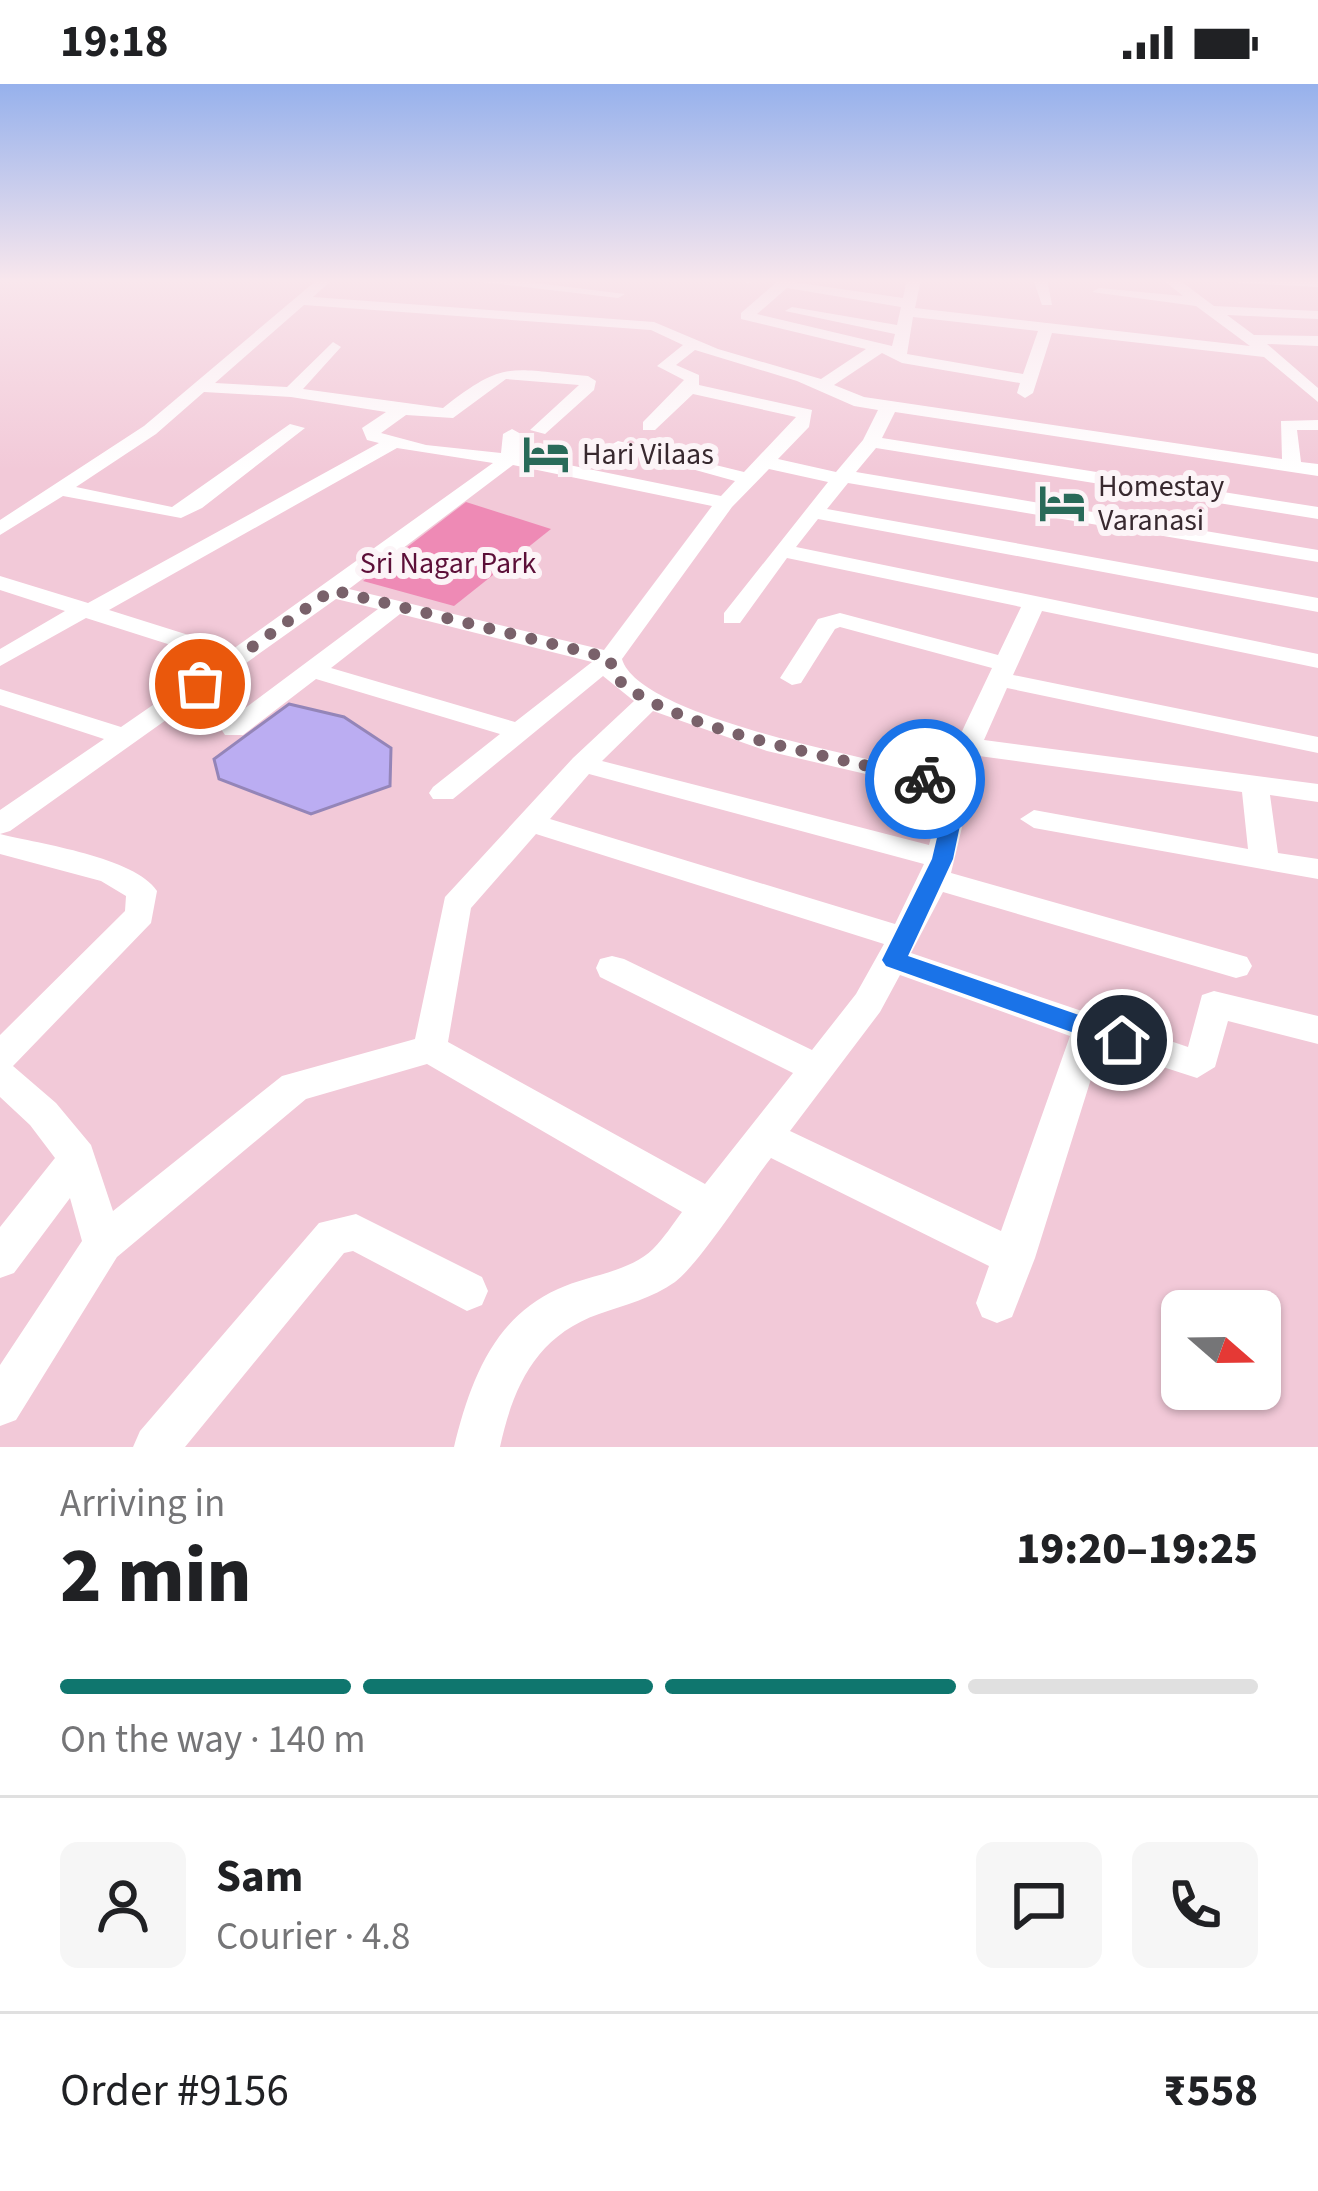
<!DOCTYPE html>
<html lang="en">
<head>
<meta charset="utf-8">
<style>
	body { margin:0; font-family:"Source Sans 3",sans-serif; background:#f6f6f6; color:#202124; height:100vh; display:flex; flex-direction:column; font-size:45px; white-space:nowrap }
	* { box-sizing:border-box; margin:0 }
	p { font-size:39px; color:#757577 }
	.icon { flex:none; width:66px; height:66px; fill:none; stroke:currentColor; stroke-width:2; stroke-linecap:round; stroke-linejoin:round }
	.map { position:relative; height:1363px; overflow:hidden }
	.details { display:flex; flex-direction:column; background:#fff; flex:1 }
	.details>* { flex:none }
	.needle { width:78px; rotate:110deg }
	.controls { position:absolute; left:1161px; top:1206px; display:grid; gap:24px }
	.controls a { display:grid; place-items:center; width:120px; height:120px; border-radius:18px; background:#fff; box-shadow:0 3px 9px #0004; font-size:60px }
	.pin { position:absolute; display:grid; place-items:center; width:102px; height:102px; color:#fff; margin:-51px; border:6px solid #fff; border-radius:50%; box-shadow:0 3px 12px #0007 }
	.courier { position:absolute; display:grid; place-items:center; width:120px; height:120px; margin:-60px; border:9px solid #1a73e8; border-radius:50%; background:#fff; color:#222; box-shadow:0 3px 15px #0007 }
	.summary em { font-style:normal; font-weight:800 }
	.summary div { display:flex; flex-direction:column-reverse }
	.summary { display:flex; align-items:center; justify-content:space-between; height:204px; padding:0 60px }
	h1 { font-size:78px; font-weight:800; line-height:90px }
	.bar { display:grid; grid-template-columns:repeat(4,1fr); gap:18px 12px; align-content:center; height:144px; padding:0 60px }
	.bar i { height:15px; border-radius:9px; background:#e0e0e0 }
	.bar .selected { background:#0f766e }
	.bar p { grid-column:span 4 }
	.line { display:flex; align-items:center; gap:30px; padding:0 60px; border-top:3px solid #e0e0e0 }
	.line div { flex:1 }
	.round { display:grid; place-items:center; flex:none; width:126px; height:126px; border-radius:18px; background:#f6f6f6 }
	.status { display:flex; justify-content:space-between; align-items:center; height:84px; padding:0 60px; background:#fff; direction:ltr }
	.status svg { height:33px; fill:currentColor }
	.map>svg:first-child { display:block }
	.green { fill:#ee8ab5 }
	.water { fill:#bbadf2; stroke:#9485b8; stroke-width:3 }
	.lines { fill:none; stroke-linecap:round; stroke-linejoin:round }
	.minor { fill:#fff; fill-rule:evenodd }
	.route { fill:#1a73e8 }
	.done { stroke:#79616a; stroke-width:12; stroke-dasharray:0 21.6 }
	.labels { text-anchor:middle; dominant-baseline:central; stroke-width:12; stroke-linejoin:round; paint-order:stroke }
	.far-poi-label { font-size:30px; fill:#38292f; stroke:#fcf4f7; text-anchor:start }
	.far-park-label { font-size:30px; fill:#5c0f38; stroke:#fcf4f7 }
</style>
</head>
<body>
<div class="status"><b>19:18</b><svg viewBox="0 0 49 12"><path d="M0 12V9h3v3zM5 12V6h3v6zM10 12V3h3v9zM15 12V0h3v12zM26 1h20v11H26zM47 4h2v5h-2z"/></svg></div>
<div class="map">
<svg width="1318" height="1363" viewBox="0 0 1318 1363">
	<rect width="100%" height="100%" fill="#f2c9d8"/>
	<polygon class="green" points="466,418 551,445 454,522 363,497"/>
	<polygon class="water" points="289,620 344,633 391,664 390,702 311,730 219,695 214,675"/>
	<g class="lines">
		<g class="minor">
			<path d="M318,195H333L313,213L654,238L718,265L821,295L866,265L741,235V229L779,196L903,214L907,195H921L915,224L1250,262L1196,222L1092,208L1099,204L1183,212L1162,195H1178L1214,222L1318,227V235L1227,231L1254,251L1318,252V262L1267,260L1318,304V318L1264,273L1052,249L1033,309L1025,314L1017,309L1020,299L902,279L882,269L834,301L864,313L1282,375L1281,337L1318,336V346H1297L1301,378L1318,380V392L895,328L882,354L1318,423V435L876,364L856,388L1318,466V478L848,399L827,425L1318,514V528L818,435L796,463L1318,570V584L1042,527L1013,591L1318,653V669L1007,604L984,656L1318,700V718L1270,711L1278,769L1318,775V795L1034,744L1020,735L1034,726L1248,765L1242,708L979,672L951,789L1247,873L1252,882L1247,891L1236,894L943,808L911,869L1188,963L1202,911L1214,907L1318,932V960L1228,937L1215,983L1197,994L1101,963L1035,1174L1012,1233L997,1239L982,1233L976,1219L989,1182L771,1074C748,1103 701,1178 675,1198C653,1214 624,1221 599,1230C536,1252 513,1303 500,1363H454C470,1298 493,1234 558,1205C588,1191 630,1188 653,1165C664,1154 673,1140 682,1128L427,980L306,1015L117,1173L16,1336L0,1342V1281L82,1157L70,1114L14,1189L0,1194V1143L55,1074L30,1041L0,1013V951L125,827L126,812L101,797L0,770V750C40,760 135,773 157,807L151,839L13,982L56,1019L91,1061L113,1127L282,992L415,955L445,813L573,674L634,617L603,592L453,715H433L429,709L433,703L500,650L316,595L243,651H225L221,645L225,639L378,525L336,515L10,747L0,750V726L104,655L0,621V605L121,643L218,576L86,534L0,582V565L65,527L0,506V492L88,519L379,359L367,356L362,344L386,328L291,313L204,308L156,350L76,403L172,423L290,340L305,344L202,424L181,434L63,412L0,451V436L144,342ZM787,204L901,223L897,241L792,223L785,227L895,250L892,262L757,230ZM304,221L651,246L683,261L657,282L684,296L643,338V346H655L693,310L796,333L744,388L618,357L609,362L735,397L721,412L520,371L521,350L512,345L503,350L501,369L426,361L381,349L406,331L453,334L506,295L579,301L530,346L545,350L594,306L596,297L588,292C511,286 506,274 443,324L303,305L341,263L333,258L287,303L215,299ZM913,233L1038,247L1023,290L907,270ZM695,266L797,297L854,322L878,326L863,356L836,388L778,375L809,343L812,326L699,301V291L676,281ZM397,364L493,379L233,565L109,526ZM513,381L712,422L604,566L349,505ZM769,385L828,398L724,529V539H740L787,474L1021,523L998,571L840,529L818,535L780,594L792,601L801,599L835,545L840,543L992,584L955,662L947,692C887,678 639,635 622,575L732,423ZM400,530L592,578L515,638L331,584ZM653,627L767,667L943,708L929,761L602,677ZM589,690L924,780L895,840L550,735ZM536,750L884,860L856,910L812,966L624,875L612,872L600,875L596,884L600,893L793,989L705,1100L448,958L471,824ZM900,891L1070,952L1001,1147L790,1047L880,928Z"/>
			<polygon points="456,195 505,195 625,210 618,214"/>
			<polygon points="718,195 757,195 750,199"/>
			<polygon points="1033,195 1047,195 1052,221 1042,221"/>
			<polygon points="1233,195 1318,195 1318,203 1240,199"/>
			<polygon points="356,1130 482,1193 488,1207 482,1221 467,1227 353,1167 344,1169 185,1363 133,1363 140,1347 319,1139"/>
		</g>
	</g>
	<linearGradient id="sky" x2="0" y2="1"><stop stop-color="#96b1ec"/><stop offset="0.51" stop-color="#f9e7ed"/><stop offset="1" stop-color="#f9e7ed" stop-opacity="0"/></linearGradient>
	<rect width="1318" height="386" fill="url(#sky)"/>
	<polygon class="route" points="925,689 968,703 953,775 908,872 1131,949 1135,956 1131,964 1122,966 886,882 882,876 932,775 948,707 918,699 915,695"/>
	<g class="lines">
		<path class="done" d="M200,600L332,506L610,574C612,585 614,592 622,599C683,649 846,675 925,695"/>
	</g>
	<defs>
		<symbol id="hotel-bare" viewBox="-9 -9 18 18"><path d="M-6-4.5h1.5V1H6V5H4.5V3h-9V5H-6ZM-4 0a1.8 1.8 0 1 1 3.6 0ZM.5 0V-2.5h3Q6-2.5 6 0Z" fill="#296a59" stroke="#fcf4f7" stroke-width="2.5" paint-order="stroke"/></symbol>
	</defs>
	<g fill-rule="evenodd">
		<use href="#hotel-bare" x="513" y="337" width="66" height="66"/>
		<use href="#hotel-bare" x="1029" y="386" width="66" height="66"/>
	</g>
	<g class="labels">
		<g class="far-poi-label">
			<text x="582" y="370">Hari Vilaas</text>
			<text x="1098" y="402">Homestay<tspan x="1098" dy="34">Varanasi</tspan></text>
		</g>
		<g class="far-park-label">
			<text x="448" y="479">Sri Nagar Park</text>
		</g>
	</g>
</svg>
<div class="controls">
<a><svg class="needle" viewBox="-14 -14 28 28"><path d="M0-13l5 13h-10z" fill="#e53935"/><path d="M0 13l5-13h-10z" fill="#757577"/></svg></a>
</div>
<div class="pin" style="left:200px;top:600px;background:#ea580c"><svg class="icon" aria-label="bag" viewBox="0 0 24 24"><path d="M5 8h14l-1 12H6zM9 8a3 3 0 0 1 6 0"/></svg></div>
<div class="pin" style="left:1122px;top:956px;background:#1f2937"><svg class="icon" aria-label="home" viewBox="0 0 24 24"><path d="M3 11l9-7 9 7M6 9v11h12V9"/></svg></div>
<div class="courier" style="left:925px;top:695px"><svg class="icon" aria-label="bike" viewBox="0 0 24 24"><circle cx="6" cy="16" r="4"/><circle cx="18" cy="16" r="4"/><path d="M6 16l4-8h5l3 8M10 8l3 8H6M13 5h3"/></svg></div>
</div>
<section class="details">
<div class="summary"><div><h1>2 min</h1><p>Arriving in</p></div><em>19:20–19:25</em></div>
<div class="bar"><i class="selected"></i><i class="selected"></i><i class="selected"></i><i></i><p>On the way · 140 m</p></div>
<div class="line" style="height:216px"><a class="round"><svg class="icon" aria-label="person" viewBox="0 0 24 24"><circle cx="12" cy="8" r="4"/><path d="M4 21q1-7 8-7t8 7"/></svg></a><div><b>Sam</b><p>Courier · 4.8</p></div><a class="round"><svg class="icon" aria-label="chat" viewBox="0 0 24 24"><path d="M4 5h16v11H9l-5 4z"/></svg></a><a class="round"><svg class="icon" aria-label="phone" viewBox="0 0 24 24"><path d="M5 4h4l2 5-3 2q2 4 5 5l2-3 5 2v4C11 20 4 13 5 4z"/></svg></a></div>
<div class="line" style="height:156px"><div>Order #9156</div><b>₹558</b></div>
</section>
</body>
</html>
